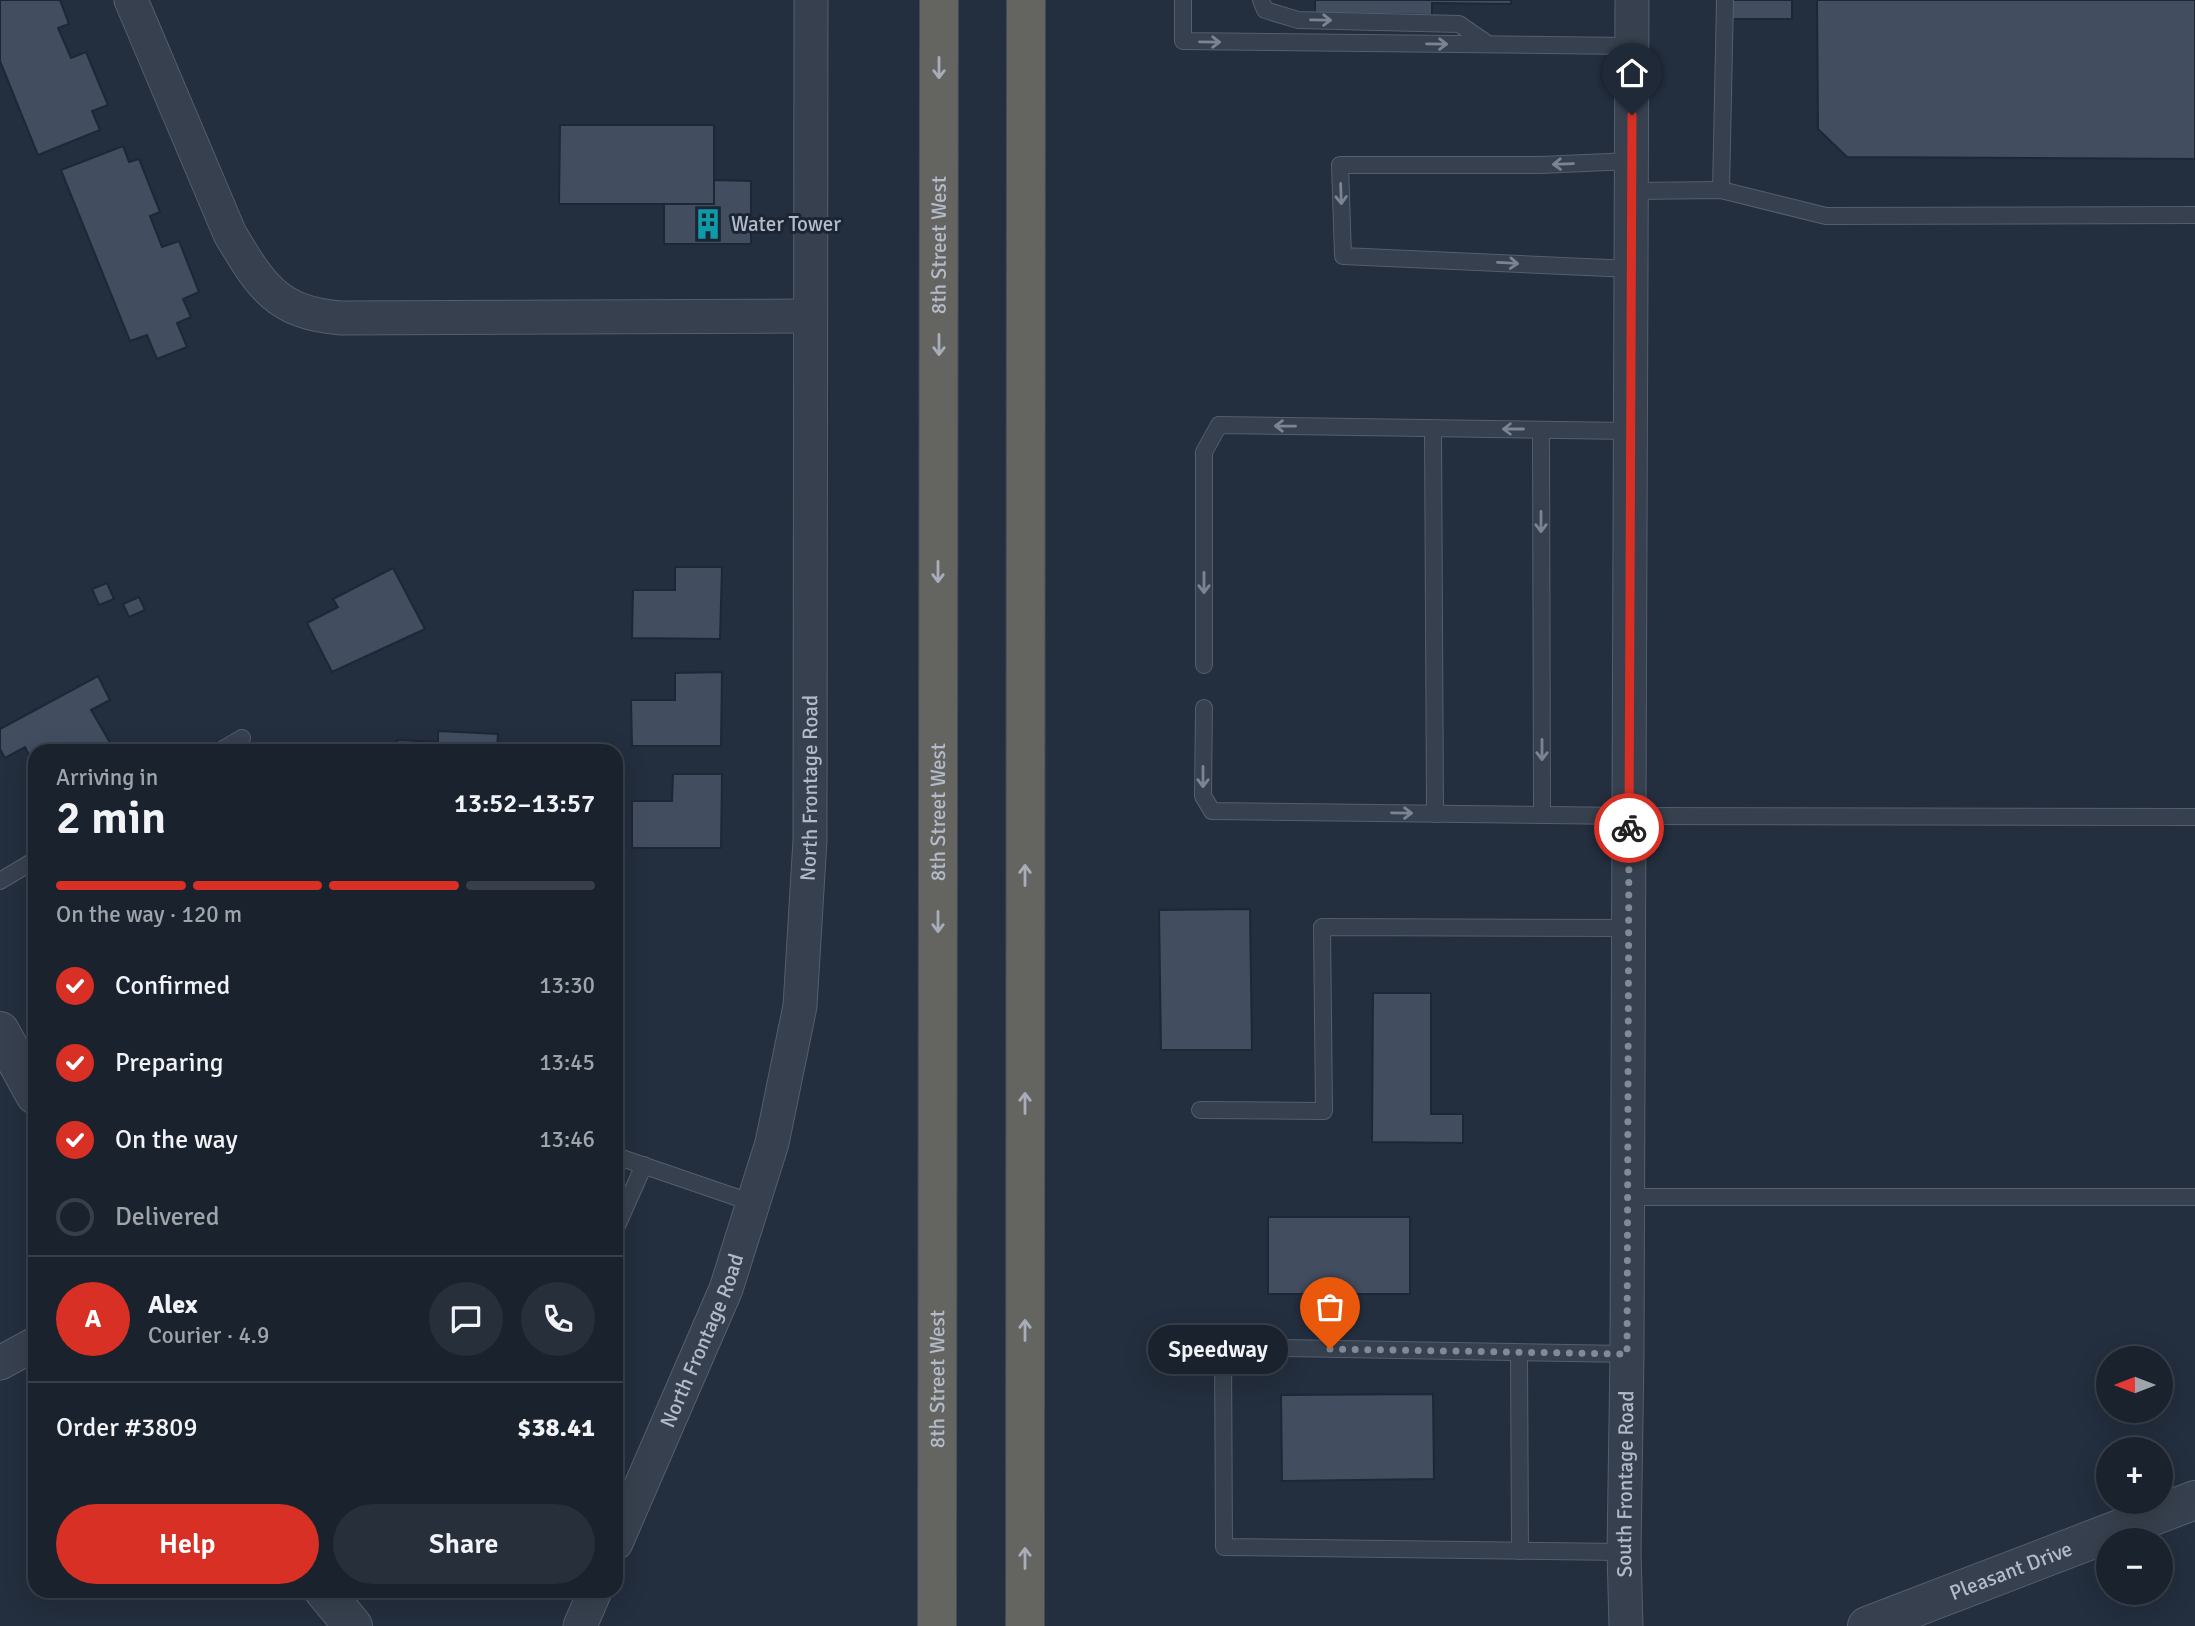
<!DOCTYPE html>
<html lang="en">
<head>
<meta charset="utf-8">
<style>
	body { margin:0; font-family:Signika,sans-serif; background:#272f3a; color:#f1f3f6; height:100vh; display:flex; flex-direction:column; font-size:26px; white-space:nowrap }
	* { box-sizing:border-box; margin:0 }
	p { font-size:23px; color:#9fa4aa }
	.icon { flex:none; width:38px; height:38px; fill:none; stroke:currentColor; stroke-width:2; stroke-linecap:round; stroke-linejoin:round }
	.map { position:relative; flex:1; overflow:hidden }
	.sheet { position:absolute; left:28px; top:744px; width:595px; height:854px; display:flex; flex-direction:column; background:#1a222e; border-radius:21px; box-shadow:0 7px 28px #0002,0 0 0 2px #383f4a }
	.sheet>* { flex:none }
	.needle { width:46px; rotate:270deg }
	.tools { position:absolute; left:2096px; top:1346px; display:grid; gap:14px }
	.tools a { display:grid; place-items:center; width:77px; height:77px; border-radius:50%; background:#1a222e; box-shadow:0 7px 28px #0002,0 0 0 2px #383f4a; font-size:35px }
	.pin { position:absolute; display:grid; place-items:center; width:60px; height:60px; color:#fff; margin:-72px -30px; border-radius:50% 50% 50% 0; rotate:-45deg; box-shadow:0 0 7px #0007 }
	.pin .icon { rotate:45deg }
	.courier { position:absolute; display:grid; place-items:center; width:70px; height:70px; margin:-35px; border:5px solid #d93025; border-radius:50%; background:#fff; color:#222; box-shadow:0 2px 9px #0007 }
	.bubble { position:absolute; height:49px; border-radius:24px; background:#1a222e; box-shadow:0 7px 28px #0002,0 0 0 2px #383f4a; font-size:23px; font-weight:600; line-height:49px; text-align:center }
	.headline em { font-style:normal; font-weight:600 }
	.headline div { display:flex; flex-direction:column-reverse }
	.headline { display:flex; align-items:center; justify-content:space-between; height:119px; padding:0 28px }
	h1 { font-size:46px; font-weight:600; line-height:52px }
	.bar { display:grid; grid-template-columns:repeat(4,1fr); gap:10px 7px; align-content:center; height:84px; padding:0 28px }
	.bar i { height:9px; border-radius:5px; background:#383f4a }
	.bar .current { background:#d93025 }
	.bar p { grid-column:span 4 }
	.line { display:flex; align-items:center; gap:18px; padding:0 28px; border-top:2px solid #383f4a }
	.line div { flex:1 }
	.round { display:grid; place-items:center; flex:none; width:74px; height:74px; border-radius:37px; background:#272f3a }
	ol { padding:0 28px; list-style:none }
	li { display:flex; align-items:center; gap:21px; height:77px }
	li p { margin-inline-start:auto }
	li .icon { padding:7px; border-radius:50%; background:#d93025; color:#fff; stroke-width:4 }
	li:last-child { color:#9fa4aa }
	li i { width:38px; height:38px; border:4px solid #383f4a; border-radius:50% }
	.cta { display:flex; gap:14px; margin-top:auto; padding:14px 28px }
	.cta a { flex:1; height:80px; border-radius:42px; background:#d93025; color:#fff; font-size:28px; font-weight:600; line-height:80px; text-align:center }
	.cta a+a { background:#272f3a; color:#f1f3f6 }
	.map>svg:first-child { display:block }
	.building { fill:#424d60; stroke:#1e2735; stroke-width:2 }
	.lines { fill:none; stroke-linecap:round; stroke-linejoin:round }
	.service-casing { stroke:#555e6c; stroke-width:18 }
	.minor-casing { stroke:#555e6c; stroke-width:35 }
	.tertiary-casing { stroke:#555e6c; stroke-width:40 }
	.trunk-casing { stroke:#424b59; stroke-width:40 }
	.service { stroke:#37404e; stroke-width:16 }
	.minor { stroke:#37404e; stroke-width:33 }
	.tertiary { stroke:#37404e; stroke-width:38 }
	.trunk { stroke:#646461; stroke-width:38 }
	.oneway { stroke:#7b8492 }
	.oneway2 { stroke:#a7aeb9 }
	.done { stroke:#818a98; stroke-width:7; stroke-dasharray:0 12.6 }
	.route { stroke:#d93025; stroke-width:9 }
	.labels { text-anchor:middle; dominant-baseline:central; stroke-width:6; stroke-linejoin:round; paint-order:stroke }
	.poi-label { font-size:21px; fill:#b3bbc9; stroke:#1c2533; text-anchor:start }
	.street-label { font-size:21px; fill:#b3bbc9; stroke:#1c2533 }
</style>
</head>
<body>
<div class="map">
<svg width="2195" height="1626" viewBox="0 0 2195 1626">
	<rect width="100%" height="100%" fill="#232e3e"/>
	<g class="building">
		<polygon points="0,0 60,0 69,24 58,28 71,58 86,52 108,105 92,111 100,130 38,155 0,61"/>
		<polygon points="1315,0 1511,0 1511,4 1432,3 1432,15 1315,13"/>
		<rect x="1727" y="0" width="65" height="19"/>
		<polygon points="1817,0 2195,0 2195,159 1847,157 1818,129"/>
		<polygon points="560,125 714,125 714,204 559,204"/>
		<polygon points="123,146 129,162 139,159 160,212 150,216 162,247 179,241 199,292 183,299 191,317 177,323 187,347 157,359 147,335 130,341 61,170"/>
		<polygon points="714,180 751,181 751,244 664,244 664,204 714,204"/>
		<polygon points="675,567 722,567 720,639 632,638 633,590 675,590"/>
		<polygon points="393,568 425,629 332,672 307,623 338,607 333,599"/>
		<polygon points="107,583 114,599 99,605 92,589"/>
		<polygon points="139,597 145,610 129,617 123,604"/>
		<polygon points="722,672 721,746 632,746 631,700 675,700 675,673"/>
		<polygon points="98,676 110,700 91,710 112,746 104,751 35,751 35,766 25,747 5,758 0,749 0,729"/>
		<polygon points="438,731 498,734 497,751 397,751 397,740 438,742"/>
		<polygon points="673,774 722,774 721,848 632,848 632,801 672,801"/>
		<polygon points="1250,909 1252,1050 1161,1050 1159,910"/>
		<polygon points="1373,993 1431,993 1431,1114 1463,1114 1463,1143 1372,1142"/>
		<rect x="1268" y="1217" width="142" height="77"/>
		<polygon points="1433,1394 1434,1479 1282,1481 1281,1395"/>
	</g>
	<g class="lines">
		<defs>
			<g id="service">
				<polyline points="1183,0 1183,41 1631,46"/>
				<polyline points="1261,0 1265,10 1298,20 1459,24 1488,44"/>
				<polyline points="1721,190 1725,0"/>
				<polyline points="1631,191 1721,190 1826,216 2195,215"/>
				<polyline points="1631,269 1343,256 1340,165 1540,165 1631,161"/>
				<polyline points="1433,429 1435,814"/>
				<polyline points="1541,430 1542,815"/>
				<polyline points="1204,665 1204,452 1219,425 1630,431"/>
				<polyline points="1204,708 1203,796 1212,811 1629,816 2195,817"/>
				<polyline points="220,751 242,738"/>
				<polyline points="0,881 35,860"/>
				<polyline points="1200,1110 1324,1111 1322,927 1628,928"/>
				<polyline points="616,1156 753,1203"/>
				<polyline points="1628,1197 2195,1197"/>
				<polyline points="616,1228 644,1165"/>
				<polyline points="1519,1353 1520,1551"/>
				<polyline points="1624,1552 1224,1547 1223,1347 1627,1354"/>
			</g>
			<g id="minor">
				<path d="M131,0L230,234C261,286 277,313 341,318L810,316"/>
				<polyline points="0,1363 35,1344"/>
				<path id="s1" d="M616,1543L726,1289L772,1143L800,1006L810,840L811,0"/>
				<polyline points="580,1626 595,1591"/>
				<path id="s2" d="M1626,1626L1624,1552L1627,1354L1632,0"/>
			</g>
			<g id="tertiary">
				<polyline points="0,1031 35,1095"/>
				<polyline points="324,1591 353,1626"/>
				<path id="s3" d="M1867,1626L2195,1500"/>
			</g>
			<g id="trunk">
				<path id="s4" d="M937,1626L939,0"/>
				<polyline points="1025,1626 1026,0"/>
			</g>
		</defs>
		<use href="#service" class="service-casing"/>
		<use href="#minor" class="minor-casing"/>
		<use href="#tertiary" class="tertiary-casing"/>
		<use href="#trunk" class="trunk-casing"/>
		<use href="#service" class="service"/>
		<use href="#minor" class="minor"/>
		<use href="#tertiary" class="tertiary"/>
		<use href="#trunk" class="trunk"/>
	</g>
	<defs><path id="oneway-shaft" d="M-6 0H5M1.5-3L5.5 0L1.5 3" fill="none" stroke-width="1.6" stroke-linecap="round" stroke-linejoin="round" transform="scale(1.75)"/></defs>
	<g class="oneway">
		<use href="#oneway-shaft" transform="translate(1321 20) rotate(1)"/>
		<use href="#oneway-shaft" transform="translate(1210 42) rotate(1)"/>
		<use href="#oneway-shaft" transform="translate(1437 44) rotate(1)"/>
		<use href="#oneway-shaft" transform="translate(1563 164) rotate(178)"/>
		<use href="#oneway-shaft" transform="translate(1341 194) rotate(88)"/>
		<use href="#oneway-shaft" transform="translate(1508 263) rotate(3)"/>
		<use href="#oneway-shaft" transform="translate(1285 426) rotate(-179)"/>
		<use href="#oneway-shaft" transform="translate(1513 429) rotate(-180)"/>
		<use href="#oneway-shaft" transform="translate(1541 522) rotate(90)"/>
		<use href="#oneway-shaft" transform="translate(1204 583) rotate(90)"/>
		<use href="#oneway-shaft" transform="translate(1542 750) rotate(90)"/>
		<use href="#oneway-shaft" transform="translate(1203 777) rotate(90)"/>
		<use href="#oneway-shaft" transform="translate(1402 813) rotate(1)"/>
	</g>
	<g class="oneway2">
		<use href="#oneway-shaft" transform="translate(939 68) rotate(90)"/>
		<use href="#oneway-shaft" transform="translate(939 345) rotate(90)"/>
		<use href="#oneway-shaft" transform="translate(938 572) rotate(90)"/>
		<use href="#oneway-shaft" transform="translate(1025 875) rotate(-90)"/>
		<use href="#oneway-shaft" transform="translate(938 922) rotate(90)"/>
		<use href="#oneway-shaft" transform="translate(1025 1103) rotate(-90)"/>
		<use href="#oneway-shaft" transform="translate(1025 1330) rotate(-90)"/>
		<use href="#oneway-shaft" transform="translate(1025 1558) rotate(-90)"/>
	</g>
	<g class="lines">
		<polyline class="done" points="1330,1349 1627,1354 1629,828"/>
		<polyline class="route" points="1629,828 1632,115"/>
	</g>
	<defs>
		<symbol id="building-bare" viewBox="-9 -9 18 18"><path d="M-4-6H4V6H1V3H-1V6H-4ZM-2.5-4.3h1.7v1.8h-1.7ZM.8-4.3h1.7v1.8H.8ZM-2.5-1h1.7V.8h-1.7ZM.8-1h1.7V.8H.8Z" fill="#0f9aa8" stroke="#1c2533" stroke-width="2.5" paint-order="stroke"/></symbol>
	</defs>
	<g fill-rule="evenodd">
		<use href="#building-bare" x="686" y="202" width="44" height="44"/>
	</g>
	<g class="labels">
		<g class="poi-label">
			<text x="731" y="224">Water Tower</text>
		</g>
		<g class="street-label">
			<text stroke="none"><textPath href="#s4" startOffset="1381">8th Street West</textPath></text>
			<text stroke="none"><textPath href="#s1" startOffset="788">North Frontage Road</textPath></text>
			<text stroke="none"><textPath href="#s4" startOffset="814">8th Street West</textPath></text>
			<text stroke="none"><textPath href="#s1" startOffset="220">North Frontage Road</textPath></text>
			<text stroke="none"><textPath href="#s4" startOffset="247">8th Street West</textPath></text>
			<text stroke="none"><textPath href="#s2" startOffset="142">South Frontage Road</textPath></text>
			<text stroke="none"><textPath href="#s3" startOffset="154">Pleasant Drive</textPath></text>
		</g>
	</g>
</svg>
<div class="tools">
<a><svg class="needle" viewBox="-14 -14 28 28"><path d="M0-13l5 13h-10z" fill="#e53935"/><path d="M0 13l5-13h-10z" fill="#9fa4aa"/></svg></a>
<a>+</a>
<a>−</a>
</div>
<div class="pin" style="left:1330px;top:1349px;background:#ea580c"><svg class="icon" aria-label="bag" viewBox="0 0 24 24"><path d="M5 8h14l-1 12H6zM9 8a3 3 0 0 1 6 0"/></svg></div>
<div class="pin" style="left:1632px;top:115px;background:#1f2937"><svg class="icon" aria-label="home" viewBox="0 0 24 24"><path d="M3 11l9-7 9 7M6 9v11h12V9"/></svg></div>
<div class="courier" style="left:1629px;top:828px"><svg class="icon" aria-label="bike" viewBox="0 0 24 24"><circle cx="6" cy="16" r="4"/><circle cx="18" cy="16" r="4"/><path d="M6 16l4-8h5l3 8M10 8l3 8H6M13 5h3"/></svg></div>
<div class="bubble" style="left:1148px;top:1325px;width:140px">Speedway</div>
<section class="sheet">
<div class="headline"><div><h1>2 min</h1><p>Arriving in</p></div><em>13:52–13:57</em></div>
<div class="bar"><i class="current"></i><i class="current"></i><i class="current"></i><i></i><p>On the way · 120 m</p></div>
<ol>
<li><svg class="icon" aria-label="check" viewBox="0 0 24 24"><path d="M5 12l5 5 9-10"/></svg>Confirmed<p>13:30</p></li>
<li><svg class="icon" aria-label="check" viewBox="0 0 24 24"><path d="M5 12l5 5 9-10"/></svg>Preparing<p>13:45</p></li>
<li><svg class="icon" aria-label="check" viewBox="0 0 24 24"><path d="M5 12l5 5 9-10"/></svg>On the way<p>13:46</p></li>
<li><i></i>Delivered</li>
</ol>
<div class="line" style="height:126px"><b class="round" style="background:#d93025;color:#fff">A</b><div><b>Alex</b><p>Courier · 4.9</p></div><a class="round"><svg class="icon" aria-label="chat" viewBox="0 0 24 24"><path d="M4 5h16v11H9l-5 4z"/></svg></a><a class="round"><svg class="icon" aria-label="phone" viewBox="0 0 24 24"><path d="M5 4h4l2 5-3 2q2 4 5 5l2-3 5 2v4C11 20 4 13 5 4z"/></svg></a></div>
<div class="line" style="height:91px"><div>Order #3809</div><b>$38.41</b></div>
<div class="cta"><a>Help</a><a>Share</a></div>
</section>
</div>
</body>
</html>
